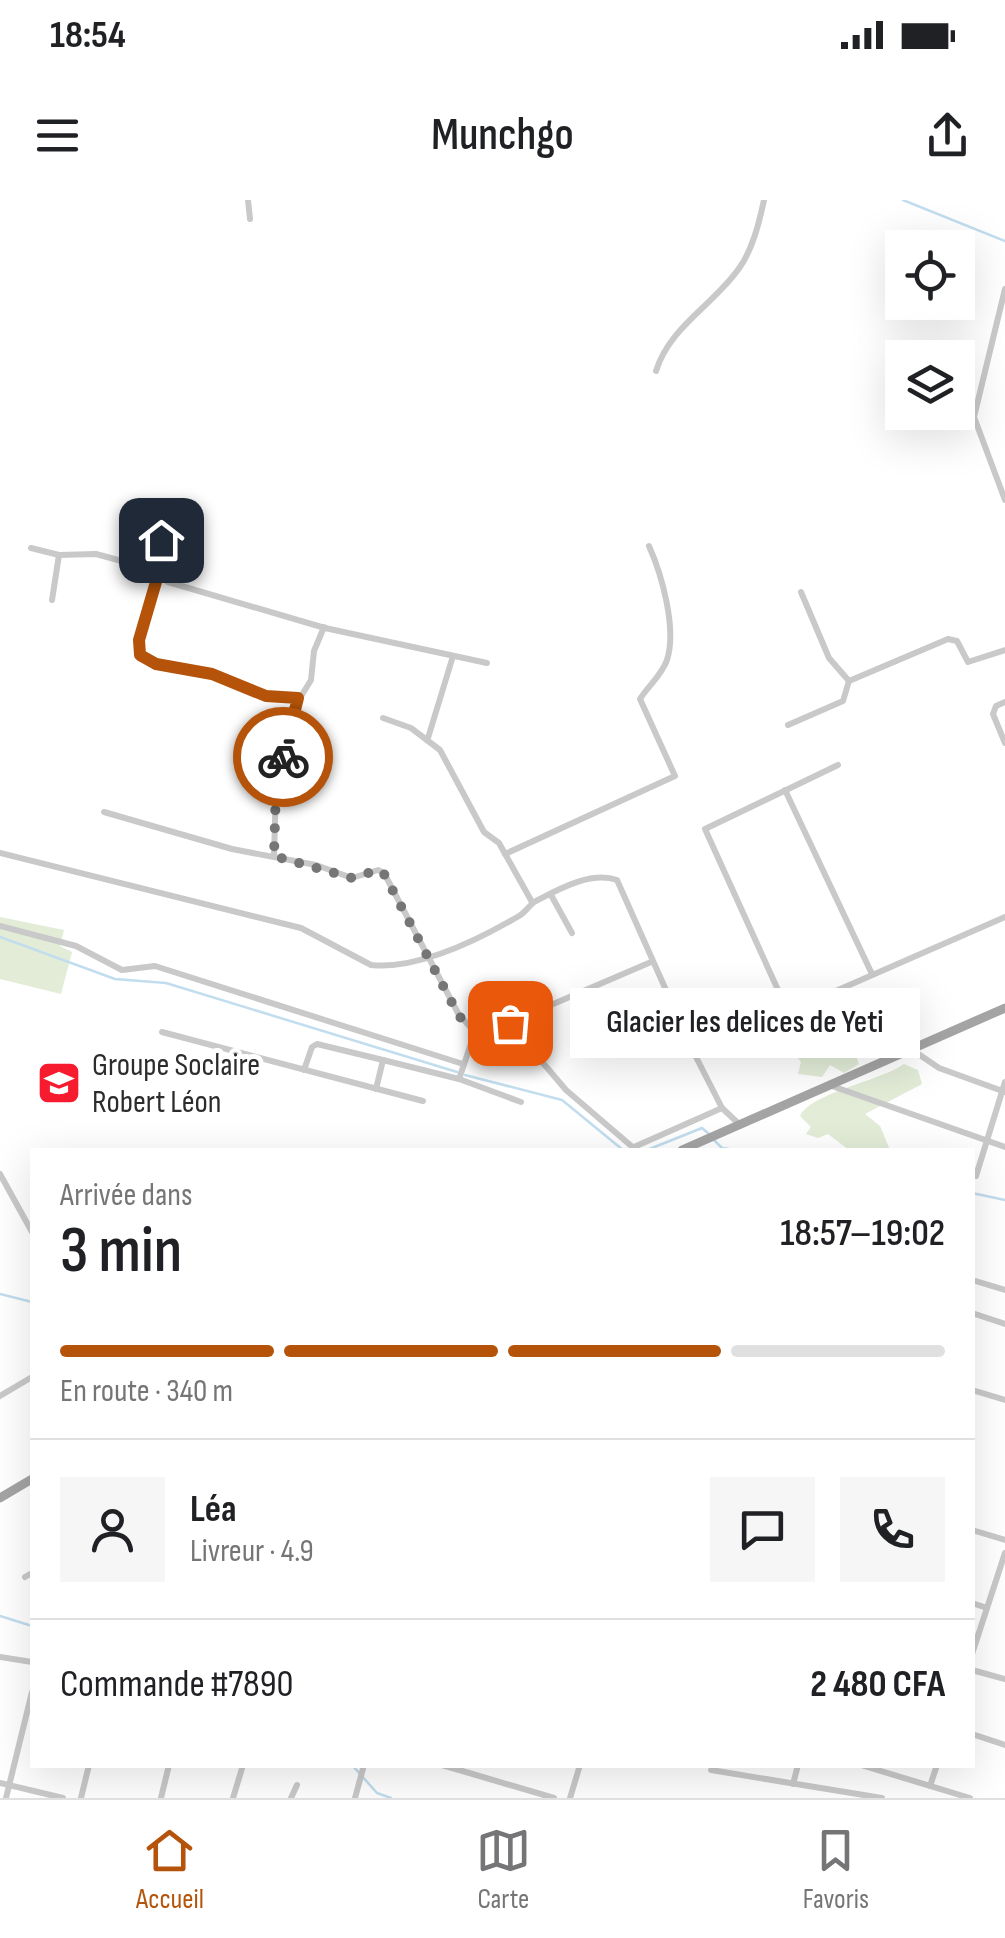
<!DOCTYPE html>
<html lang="fr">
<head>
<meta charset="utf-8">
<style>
	body { margin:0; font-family:"Sofia Sans Condensed",sans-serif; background:#f6f6f6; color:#202124; height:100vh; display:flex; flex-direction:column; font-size:38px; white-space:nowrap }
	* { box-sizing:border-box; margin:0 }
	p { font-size:32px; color:#757577 }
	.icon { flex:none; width:55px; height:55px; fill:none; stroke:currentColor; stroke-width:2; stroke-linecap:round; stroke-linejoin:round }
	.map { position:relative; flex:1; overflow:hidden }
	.details { position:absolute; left:30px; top:948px; width:945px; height:620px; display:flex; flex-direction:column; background:#fff; border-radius:0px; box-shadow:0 10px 40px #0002 }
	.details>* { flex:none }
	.tools { position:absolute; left:885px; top:30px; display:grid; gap:20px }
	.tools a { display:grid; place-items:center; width:90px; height:90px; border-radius:0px; background:#fff; box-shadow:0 10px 40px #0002; font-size:50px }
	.pin { position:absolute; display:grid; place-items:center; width:85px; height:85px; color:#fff; margin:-42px; border-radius:20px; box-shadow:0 5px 15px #0006 }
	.courier { position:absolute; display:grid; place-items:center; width:100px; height:100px; margin:-50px; border:8px solid #b45309; border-radius:50%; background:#fff; color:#222; box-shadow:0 2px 12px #0007 }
	.bubble { position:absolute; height:70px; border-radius:0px; background:#fff; box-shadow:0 10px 40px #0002; font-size:32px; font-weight:600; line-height:70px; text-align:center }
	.summary em { font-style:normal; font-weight:600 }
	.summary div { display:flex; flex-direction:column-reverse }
	.summary { display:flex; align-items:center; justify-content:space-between; height:170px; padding:0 30px }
	h1 { font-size:65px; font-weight:600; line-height:75px }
	.bar { display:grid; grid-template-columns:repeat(4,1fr); gap:15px 10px; align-content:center; height:120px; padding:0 30px }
	.bar i { height:12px; border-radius:8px; background:#e0e0e0 }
	.bar .current { background:#b45309 }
	.bar p { grid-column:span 4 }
	.line { display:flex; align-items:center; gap:25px; padding:0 30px; border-top:2px solid #e0e0e0 }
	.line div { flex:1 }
	.round { display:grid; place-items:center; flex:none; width:105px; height:105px; border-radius:0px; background:#f6f6f6 }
	.status { display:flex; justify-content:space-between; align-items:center; height:70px; padding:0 50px; background:#fff; direction:ltr }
	.status svg { height:28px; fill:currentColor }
	header { display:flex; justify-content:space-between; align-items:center; height:130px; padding:0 30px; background:#fff; font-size:45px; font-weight:600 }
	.tab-bar { display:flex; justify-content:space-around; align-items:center; height:140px; border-top:2px solid #e0e0e0; background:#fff; font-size:28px; color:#757577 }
	.tab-bar a { display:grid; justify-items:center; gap:5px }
	.tab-bar .current { color:#b45309 }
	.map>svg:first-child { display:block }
	.green { fill:#e2ecd7 }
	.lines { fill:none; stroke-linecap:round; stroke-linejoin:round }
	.stream { stroke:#c1ddee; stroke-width:2.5 }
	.minor { stroke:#c9c9c9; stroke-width:6 }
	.major { stroke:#a4a4a4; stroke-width:9 }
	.done { stroke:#767676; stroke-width:10; stroke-dasharray:0 18 }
	.route { stroke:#b45309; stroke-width:12 }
	.labels { text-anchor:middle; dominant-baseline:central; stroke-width:10; stroke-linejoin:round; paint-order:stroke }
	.poi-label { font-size:32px; fill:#2c2c2c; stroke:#fff; text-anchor:start }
</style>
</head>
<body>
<div class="status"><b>18:54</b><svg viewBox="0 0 49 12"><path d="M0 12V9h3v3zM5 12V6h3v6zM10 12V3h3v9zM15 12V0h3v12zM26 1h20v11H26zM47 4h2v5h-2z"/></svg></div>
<header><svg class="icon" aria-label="menu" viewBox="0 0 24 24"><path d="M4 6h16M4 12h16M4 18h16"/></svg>Munchgo<svg class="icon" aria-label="share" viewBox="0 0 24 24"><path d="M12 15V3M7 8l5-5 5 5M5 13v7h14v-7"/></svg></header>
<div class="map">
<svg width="1005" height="1598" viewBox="0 0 1005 1598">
	<rect width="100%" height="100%" fill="#fff"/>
	<g class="green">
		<polygon points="0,717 64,730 60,746 72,752 61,794 0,779"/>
		<polygon points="789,816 810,846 845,826 859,864 844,873 830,865 822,877 798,874 801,862 792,850 795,845 787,827"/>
		<path d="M904,864L918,870L922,884L865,914L880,926L890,950H849L828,934L818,938L806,934L811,927L800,916C811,893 880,881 904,864Z"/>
	</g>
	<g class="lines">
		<g class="stream">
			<polyline points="903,0 1005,41"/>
			<polyline points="0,737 115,779 166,783 457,872"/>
			<polyline points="465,875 562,900 623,950"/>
			<polyline points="714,940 722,948 735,950"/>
			<polyline points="647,950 702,928 709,934"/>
			<polyline points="972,993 1005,1000"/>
			<polyline points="0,1094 32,1102"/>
			<polyline points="0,1416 32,1426"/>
			<polyline points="352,1565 377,1593 391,1598"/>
		</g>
		<g class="minor">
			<polyline points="248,0 250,19"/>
			<polyline points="1005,89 974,217 1005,300"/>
			<path d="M656,171C670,126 714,105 740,67C753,48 759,23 764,0"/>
			<polyline points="31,348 59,355 96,354 151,369 168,382 325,428 487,463"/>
			<polyline points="155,371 161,340"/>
			<polyline points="158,376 139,440 144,459 212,474 265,496 298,498"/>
			<polyline points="801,392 829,458 849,481"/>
			<polyline points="52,400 59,355"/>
			<polyline points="849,481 948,439 957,441 968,462 1005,450"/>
			<polyline points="1005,502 996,506 993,514 1005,543"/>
			<polyline points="383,518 411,528 440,550 484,632 499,643 532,702"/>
			<polyline points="788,525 843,501 849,481"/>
			<polyline points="428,538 453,456"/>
			<polyline points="785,590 872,774"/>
			<polyline points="104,612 232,649 316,665 352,678 378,670 384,673 459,815 475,832"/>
			<path d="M0,653L301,728L371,765C419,770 478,740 519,716C526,712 529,705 536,701C559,689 591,671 617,680L694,853L722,908L739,924"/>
			<path d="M505,654L675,576L640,499C648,486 662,475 667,460C677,429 662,375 649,346"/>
			<polyline points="274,656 276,586 297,503 311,480 314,451 324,427"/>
			<polyline points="551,695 572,733"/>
			<polyline points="0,726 76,746 122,770 155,766 463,864"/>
			<polyline points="788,812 705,629 838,565"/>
			<polyline points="509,823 566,890 636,950"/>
			<polyline points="162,832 423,901"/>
			<polyline points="475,832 509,823 651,762"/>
			<polyline points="911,849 939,868 1005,892"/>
			<polyline points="694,853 1005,717"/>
			<polyline points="304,870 312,847 317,844 383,860"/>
			<polyline points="459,879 475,832"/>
			<polyline points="832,886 1005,947"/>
			<polyline points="376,889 383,860 459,879 521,902"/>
			<polyline points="634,947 722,908"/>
			<polyline points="0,974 32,1032"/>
			<polyline points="976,976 1005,882"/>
			<polyline points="972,1080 1005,1090"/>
			<polyline points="972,1113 1005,1124"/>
			<polyline points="972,1190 1005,1200"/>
			<polyline points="0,1196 32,1177"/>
			<polyline points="972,1330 1005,1340"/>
			<polyline points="25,1377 32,1373"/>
			<polyline points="972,1403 987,1408"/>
			<polyline points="972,1454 1005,1353"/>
			<polyline points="0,1457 32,1462"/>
			<polyline points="972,1470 1005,1479"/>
			<polyline points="972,1534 1005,1545"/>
			<polyline points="442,1565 554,1598"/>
			<polyline points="861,1565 970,1598"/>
			<polyline points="711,1570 882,1598"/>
			<polyline points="0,1583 63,1598"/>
			<polyline points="793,1584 798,1565"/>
			<polyline points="930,1586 937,1565"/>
			<polyline points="6,1598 32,1492"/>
			<polyline points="81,1598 89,1565"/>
			<polyline points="161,1598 169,1565"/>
			<polyline points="233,1598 243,1565"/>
			<polyline points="291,1598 297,1585"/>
			<polyline points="355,1598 364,1565"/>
			<polyline points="570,1598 580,1565"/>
		</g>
		<g class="major">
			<polyline points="682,950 1005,808"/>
			<polyline points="0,1298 32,1279"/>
		</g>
	</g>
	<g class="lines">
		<polyline class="done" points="283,557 276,586 274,656 352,678 378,670 384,674 459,816 475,832 510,823"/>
		<polyline class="route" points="161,340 154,371 158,375 139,440 140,455 156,464 212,474 266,496 298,498 283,557"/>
	</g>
	<defs>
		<symbol id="school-square" viewBox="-11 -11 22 22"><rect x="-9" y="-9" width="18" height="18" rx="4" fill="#f61b2f" stroke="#fff"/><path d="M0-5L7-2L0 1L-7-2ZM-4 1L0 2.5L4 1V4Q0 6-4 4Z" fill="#fff"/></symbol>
	</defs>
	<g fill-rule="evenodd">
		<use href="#school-square" x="34" y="858" width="50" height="50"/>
	</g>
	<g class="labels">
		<g class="poi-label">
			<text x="92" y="865">Groupe Soclaire<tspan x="92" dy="37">Robert Léon</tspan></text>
		</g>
	</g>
</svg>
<div class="tools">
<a><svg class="icon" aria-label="locate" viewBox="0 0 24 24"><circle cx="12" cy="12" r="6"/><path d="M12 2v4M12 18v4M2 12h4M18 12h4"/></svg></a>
<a><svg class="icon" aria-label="layers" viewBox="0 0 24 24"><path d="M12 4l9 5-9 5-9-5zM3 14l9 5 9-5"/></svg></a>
</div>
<div class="pin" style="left:510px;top:823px;background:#ea580c"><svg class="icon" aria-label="bag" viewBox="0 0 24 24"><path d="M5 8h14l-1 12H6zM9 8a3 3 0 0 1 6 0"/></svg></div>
<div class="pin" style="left:161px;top:340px;background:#1f2937"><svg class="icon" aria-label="home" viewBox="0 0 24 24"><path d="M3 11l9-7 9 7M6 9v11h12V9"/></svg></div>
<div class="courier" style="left:283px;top:557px"><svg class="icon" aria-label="bike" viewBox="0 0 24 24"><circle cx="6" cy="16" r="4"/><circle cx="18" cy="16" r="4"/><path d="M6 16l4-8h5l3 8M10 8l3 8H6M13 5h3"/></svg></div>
<div class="bubble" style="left:570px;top:788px;width:350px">Glacier les delices de Yeti</div>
<section class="details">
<div class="summary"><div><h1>3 min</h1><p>Arrivée dans</p></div><em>18:57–19:02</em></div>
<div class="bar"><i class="current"></i><i class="current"></i><i class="current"></i><i></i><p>En route · 340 m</p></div>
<div class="line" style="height:180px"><a class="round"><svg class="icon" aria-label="person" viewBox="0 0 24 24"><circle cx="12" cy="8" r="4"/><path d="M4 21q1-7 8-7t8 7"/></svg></a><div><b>Léa</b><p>Livreur · 4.9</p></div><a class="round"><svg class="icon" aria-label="chat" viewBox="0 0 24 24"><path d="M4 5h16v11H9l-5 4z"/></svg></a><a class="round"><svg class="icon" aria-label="phone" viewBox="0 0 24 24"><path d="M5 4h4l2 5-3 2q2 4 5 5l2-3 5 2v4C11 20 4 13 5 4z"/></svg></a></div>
<div class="line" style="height:130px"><div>Commande #7890</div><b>2 480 CFA</b></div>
</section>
</div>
<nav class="tab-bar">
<a class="current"><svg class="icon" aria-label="home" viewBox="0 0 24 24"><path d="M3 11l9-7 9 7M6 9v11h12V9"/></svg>Accueil</a>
<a><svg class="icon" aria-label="map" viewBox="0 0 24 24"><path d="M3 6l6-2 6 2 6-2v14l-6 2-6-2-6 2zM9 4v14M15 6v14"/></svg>Carte</a>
<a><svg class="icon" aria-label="saved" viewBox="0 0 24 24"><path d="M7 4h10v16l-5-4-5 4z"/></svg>Favoris</a>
</nav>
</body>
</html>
